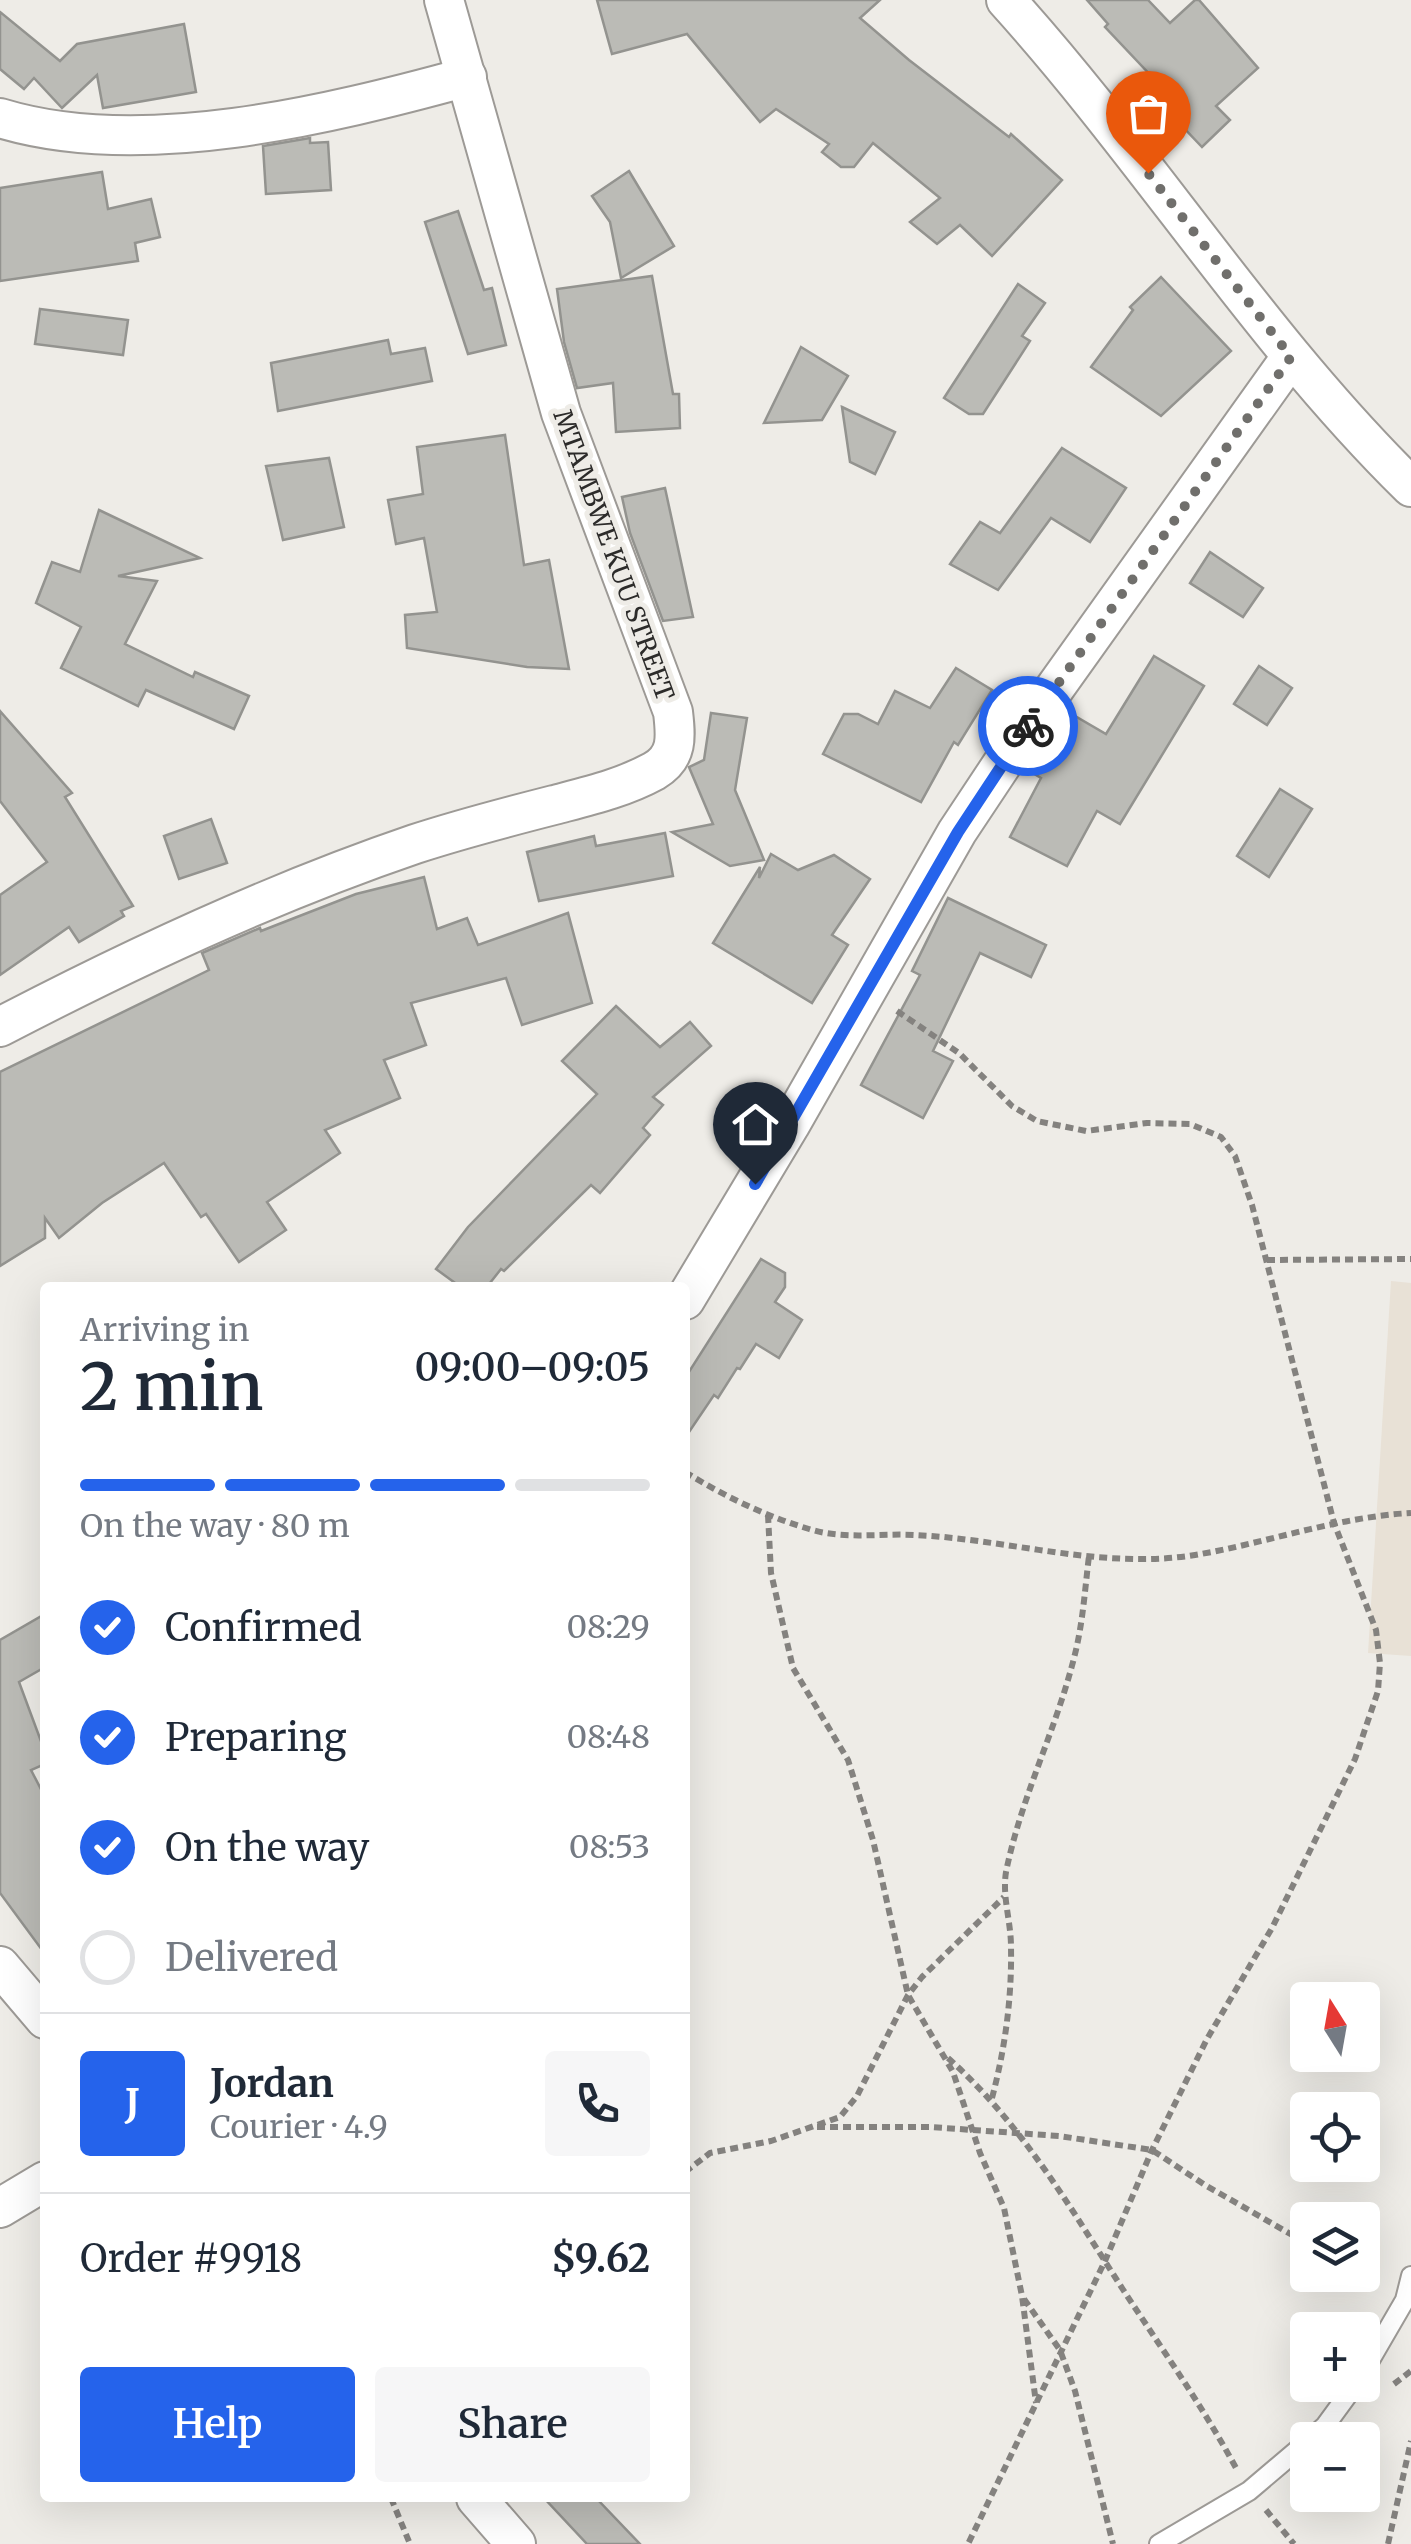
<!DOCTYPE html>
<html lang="en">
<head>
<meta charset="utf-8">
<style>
	body { margin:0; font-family:Merriweather,serif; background:#f6f6f7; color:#1f2937; height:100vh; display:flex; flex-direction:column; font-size:38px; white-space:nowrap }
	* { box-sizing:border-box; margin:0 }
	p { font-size:32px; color:#747a83 }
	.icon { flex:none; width:55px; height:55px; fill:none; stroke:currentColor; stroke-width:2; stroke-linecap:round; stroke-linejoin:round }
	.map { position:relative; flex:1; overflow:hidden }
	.panel { position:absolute; left:40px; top:1282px; width:650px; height:1220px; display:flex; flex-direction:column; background:#fff; border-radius:10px; box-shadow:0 10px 40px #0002 }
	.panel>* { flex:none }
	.needle { width:65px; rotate:349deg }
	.fabs { position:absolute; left:1290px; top:1982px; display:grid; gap:20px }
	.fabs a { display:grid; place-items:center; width:90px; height:90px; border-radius:10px; background:#fff; box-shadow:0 10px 40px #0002; font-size:50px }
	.pin { position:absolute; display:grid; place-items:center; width:85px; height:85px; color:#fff; margin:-102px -42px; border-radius:50% 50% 50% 0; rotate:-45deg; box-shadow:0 0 10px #0007 }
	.pin .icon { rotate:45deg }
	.courier { position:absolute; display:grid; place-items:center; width:100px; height:100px; margin:-50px; border:8px solid #2563eb; border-radius:50%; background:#fff; color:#222; box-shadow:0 2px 12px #0007 }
	.summary em { font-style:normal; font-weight:600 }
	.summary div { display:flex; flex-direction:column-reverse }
	.summary { display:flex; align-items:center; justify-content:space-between; height:170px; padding:0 40px }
	h1 { font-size:65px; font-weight:600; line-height:75px }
	.bar { display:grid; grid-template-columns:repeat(4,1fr); gap:15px 10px; align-content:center; height:120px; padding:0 40px }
	.bar i { height:12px; border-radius:8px; background:#e0e1e3 }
	.bar .current { background:#2563eb }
	.bar p { grid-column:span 4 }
	.line { display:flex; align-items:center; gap:25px; padding:0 40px; border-top:2px solid #e0e1e3 }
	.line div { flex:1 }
	.round { display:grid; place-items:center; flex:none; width:105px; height:105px; border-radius:10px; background:#f6f6f7 }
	ol { padding:0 40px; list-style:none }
	li { display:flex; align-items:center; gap:30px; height:110px }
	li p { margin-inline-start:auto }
	li .icon { padding:10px; border-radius:50%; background:#2563eb; color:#fff; stroke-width:4 }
	li:last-child { color:#747a83 }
	li i { width:55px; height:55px; border:5px solid #e0e1e3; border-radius:50% }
	.action { display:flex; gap:20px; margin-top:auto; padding:20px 40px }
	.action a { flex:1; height:115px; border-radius:10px; background:#2563eb; color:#fff; font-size:40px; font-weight:600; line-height:115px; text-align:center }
	.action a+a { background:#f6f6f7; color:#1f2937 }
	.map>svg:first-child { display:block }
	.built { fill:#e8e1d6 }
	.building { fill:#bbbbb6; stroke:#93938f; stroke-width:2.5 }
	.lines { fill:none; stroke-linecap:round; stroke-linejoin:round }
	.service-casing { stroke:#9d9a96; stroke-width:22 }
	.minor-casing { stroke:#9d9a96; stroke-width:42 }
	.path { stroke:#84827f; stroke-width:6; stroke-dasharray:8 5; stroke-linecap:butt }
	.service { stroke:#fff; stroke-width:18 }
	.minor { stroke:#fff; stroke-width:38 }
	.done { stroke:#706f6c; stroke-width:10; stroke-dasharray:0 18 }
	.route { stroke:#2563eb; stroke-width:12 }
	.labels { text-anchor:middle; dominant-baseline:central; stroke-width:10; stroke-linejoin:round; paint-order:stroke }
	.street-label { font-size:25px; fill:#2c2b2a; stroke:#eeece7 }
</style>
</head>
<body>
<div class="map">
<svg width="1411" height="2544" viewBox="0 0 1411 2544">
	<rect width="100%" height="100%" fill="#eeece7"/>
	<polygon class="built" points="1391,1281 1411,1283 1411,1656 1368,1653"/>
	<g class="building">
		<polygon points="597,0 880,0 860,18 909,60 1009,137 1011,134 1062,180 992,256 960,225 937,244 910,222 940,198 873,143 854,167 841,167 822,152 829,144 776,109 760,122 687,34 612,54"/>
		<polygon points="1087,0 1148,0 1170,23 1195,0 1199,0 1258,68 1216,106 1230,120 1202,147 1164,107 1173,99 1105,27 1108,24"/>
		<polygon points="0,12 60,61 77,44 184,24 196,92 103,108 97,75 62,108 34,78 24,89 0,69"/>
		<polygon points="310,138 310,143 328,142 331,190 266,194 263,146"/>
		<polygon points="629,171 674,246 621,278 610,222 592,196"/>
		<polygon points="102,172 108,209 151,199 160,237 135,243 138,261 0,281 0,188"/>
		<polygon points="458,211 484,290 492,288 506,345 468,354 425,222"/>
		<polygon points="652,276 673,394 679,394 680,428 616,432 613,383 577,388 564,342 557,289"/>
		<polygon points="1161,277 1231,351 1161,416 1091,367 1133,310 1130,307"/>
		<polygon points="1018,284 1045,303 1022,336 1030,341 983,414 969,414 944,398"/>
		<polygon points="40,309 128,320 123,355 35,344"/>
		<polygon points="388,340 391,354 425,348 432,381 278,411 271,363"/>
		<polygon points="801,347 848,376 822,420 764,423"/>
		<polygon points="842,407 895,432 875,474 850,462"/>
		<polygon points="505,435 524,565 549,560 569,669 527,667 407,648 405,615 437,612 424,538 396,544 388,500 423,494 417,447"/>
		<polygon points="1062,448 1126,488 1090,542 1051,518 998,590 950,564 980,522 1000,533"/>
		<polygon points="329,458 344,527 283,540 266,466"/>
		<polygon points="665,488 693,617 663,621 630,533 622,497"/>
		<polygon points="99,510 200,558 118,576 157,581 125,644 193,677 195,672 249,696 234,729 146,690 138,706 61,668 81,627 36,603 52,562 80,572"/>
		<polygon points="1210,552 1263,588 1243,617 1190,583"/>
		<polygon points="1154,656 1204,686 1120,824 1097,811 1067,866 1010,837 1041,778 1031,772 1068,712 1106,734"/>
		<polygon points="1259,666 1292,688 1267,725 1234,704"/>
		<polygon points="956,668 992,690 958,745 954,742 921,802 823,754 844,714 858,714 878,724 895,691 930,708"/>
		<polygon points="0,711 72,793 65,797 133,906 121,911 124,916 79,942 69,927 0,975 0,895 47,862 0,801"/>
		<polygon points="711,713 747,718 735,790 764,860 730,866 672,832 713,824 689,767 704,760"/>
		<polygon points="1280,789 1312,809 1269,877 1237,856"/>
		<polygon points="211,819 227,863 179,879 164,836"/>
		<polygon points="665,833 673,876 539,901 527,852 594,836 596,846"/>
		<polygon points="771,854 798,870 834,855 870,879 832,935 848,945 812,1003 713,943 760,867 759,878"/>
		<polygon points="424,877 437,929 467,918 478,945 568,913 592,1003 522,1025 506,978 411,1003 426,1045 384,1060 400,1098 325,1130 340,1153 267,1202 286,1230 239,1262 206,1214 201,1217 164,1163 102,1203 59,1238 45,1218 45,1238 0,1266 0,1072 209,970 202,953 260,928 261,931 356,894"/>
		<polygon points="948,898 1046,945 1031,977 980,953 933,1051 953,1061 923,1118 861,1085 920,975 912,971"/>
		<polygon points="616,1006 660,1047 690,1022 711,1046 653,1097 663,1105 643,1128 650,1135 600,1193 591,1185 504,1271 501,1269 486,1288 462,1288 436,1269 468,1227 597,1094 562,1061"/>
		<polygon points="761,1259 785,1273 785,1287 775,1302 802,1320 779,1358 756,1344 740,1369 737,1368 718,1398 714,1395 685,1438 685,1378"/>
		<polygon points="45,1614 45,1667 19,1682 45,1752 45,1764 31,1770 45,1797 45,1954 0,1893 0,1640"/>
		<polygon points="544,2498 596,2498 640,2544 587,2544"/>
	</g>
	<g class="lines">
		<defs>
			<g id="service">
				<polyline points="1362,2374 1405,2300 1411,2276"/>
				<polyline points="1309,2440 1325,2426 1355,2385"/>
				<polyline points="1159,2544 1249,2491 1308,2441"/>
			</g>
			<g id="minor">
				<path d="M1006,0C1148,157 1260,339 1411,487"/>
				<path d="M0,118C141,161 328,115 467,77"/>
				<path d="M0,1027C134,957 271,893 415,844C461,829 507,817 554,805C588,796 623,788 654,771C678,757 676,737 673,712L561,413L444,0"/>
				<polyline points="685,1300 790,1125 957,832 1022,734 1291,357"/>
				<polyline points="0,1966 45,2019"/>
				<polyline points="0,2208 45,2181"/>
				<polyline points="476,2498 516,2544"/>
			</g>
		</defs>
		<use href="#service" class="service-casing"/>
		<use href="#minor" class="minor-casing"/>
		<g class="path">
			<polyline points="897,1011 959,1053 1012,1106 1037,1121 1086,1131 1147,1123 1190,1124 1221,1137 1235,1156 1252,1205 1334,1523 1376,1630 1380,1663 1378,1691 1355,1759 1272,1928 1207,2039 1152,2150 1105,2261 968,2544"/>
			<polyline points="1267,1260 1411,1259"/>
			<path d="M685,1472C724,1496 765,1516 809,1529C844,1540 879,1533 915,1535C1007,1539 1102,1570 1195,1555C1267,1543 1337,1517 1411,1513"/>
			<polyline points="768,1515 771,1573 793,1668 848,1760 873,1840 908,1995 953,2072 980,2153 1004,2208 1022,2296 1036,2403"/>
			<path d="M948,2058C1021,2123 1070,2207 1122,2288C1161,2348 1202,2405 1236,2468"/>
			<path d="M992,2098C1005,2049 1012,1998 1011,1947C1011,1921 1002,1897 1006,1872C1021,1797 1057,1728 1075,1654C1083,1622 1085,1588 1089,1556"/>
			<polyline points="817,2127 930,2127 1059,2136 1152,2150 1205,2185 1308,2244"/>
			<polyline points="685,2172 710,2153 771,2141 840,2117 857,2096 908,1995 922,1977 1004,1897"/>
			<polyline points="1361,2275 1378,2284"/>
			<polyline points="1024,2299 1060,2350 1075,2391 1113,2544"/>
			<polyline points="1394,2384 1411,2371"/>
			<polyline points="391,2498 410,2544"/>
			<polyline points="1266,2510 1294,2544"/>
			<polyline points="1388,2544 1411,2441"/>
		</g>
		<use href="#service" class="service"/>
		<use href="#minor" class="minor"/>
	</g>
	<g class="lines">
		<polyline class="done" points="1028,726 1291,357 1148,173"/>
		<polyline class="route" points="755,1184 958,832 1028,726"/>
	</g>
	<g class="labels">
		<g class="street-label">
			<text transform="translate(614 555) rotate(70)">MTAMBWE KUU STREET</text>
		</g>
	</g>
</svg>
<div class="fabs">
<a><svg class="needle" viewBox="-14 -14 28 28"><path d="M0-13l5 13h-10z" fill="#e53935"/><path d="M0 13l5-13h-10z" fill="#747a83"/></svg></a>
<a><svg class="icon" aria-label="locate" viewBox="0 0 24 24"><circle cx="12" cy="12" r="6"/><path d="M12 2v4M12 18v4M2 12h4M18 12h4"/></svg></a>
<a><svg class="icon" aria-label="layers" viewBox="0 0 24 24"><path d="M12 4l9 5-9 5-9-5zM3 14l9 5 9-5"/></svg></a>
<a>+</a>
<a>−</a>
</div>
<div class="pin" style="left:1148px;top:173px;background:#ea580c"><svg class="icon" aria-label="bag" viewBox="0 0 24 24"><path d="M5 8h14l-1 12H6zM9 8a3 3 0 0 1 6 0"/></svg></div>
<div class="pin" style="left:755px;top:1184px;background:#1f2937"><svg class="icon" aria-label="home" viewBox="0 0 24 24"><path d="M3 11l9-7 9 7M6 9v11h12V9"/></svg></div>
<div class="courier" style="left:1028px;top:726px"><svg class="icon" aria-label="bike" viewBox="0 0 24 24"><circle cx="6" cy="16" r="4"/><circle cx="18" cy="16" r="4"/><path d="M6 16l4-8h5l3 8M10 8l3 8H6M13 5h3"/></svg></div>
<section class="panel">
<div class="summary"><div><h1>2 min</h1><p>Arriving in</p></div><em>09:00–09:05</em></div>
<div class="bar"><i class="current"></i><i class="current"></i><i class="current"></i><i></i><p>On the way · 80 m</p></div>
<ol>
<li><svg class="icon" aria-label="check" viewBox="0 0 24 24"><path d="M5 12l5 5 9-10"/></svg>Confirmed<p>08:29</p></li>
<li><svg class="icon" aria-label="check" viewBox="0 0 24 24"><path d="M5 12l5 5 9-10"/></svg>Preparing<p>08:48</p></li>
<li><svg class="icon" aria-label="check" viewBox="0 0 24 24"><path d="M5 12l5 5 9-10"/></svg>On the way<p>08:53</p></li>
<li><i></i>Delivered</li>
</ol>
<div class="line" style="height:180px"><b class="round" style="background:#2563eb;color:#fff">J</b><div><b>Jordan</b><p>Courier · 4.9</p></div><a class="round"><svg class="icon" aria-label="phone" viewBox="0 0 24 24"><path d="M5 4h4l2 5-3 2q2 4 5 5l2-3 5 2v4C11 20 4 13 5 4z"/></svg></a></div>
<div class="line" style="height:130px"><div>Order #9918</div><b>$9.62</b></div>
<div class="action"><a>Help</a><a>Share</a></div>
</section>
</div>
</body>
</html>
